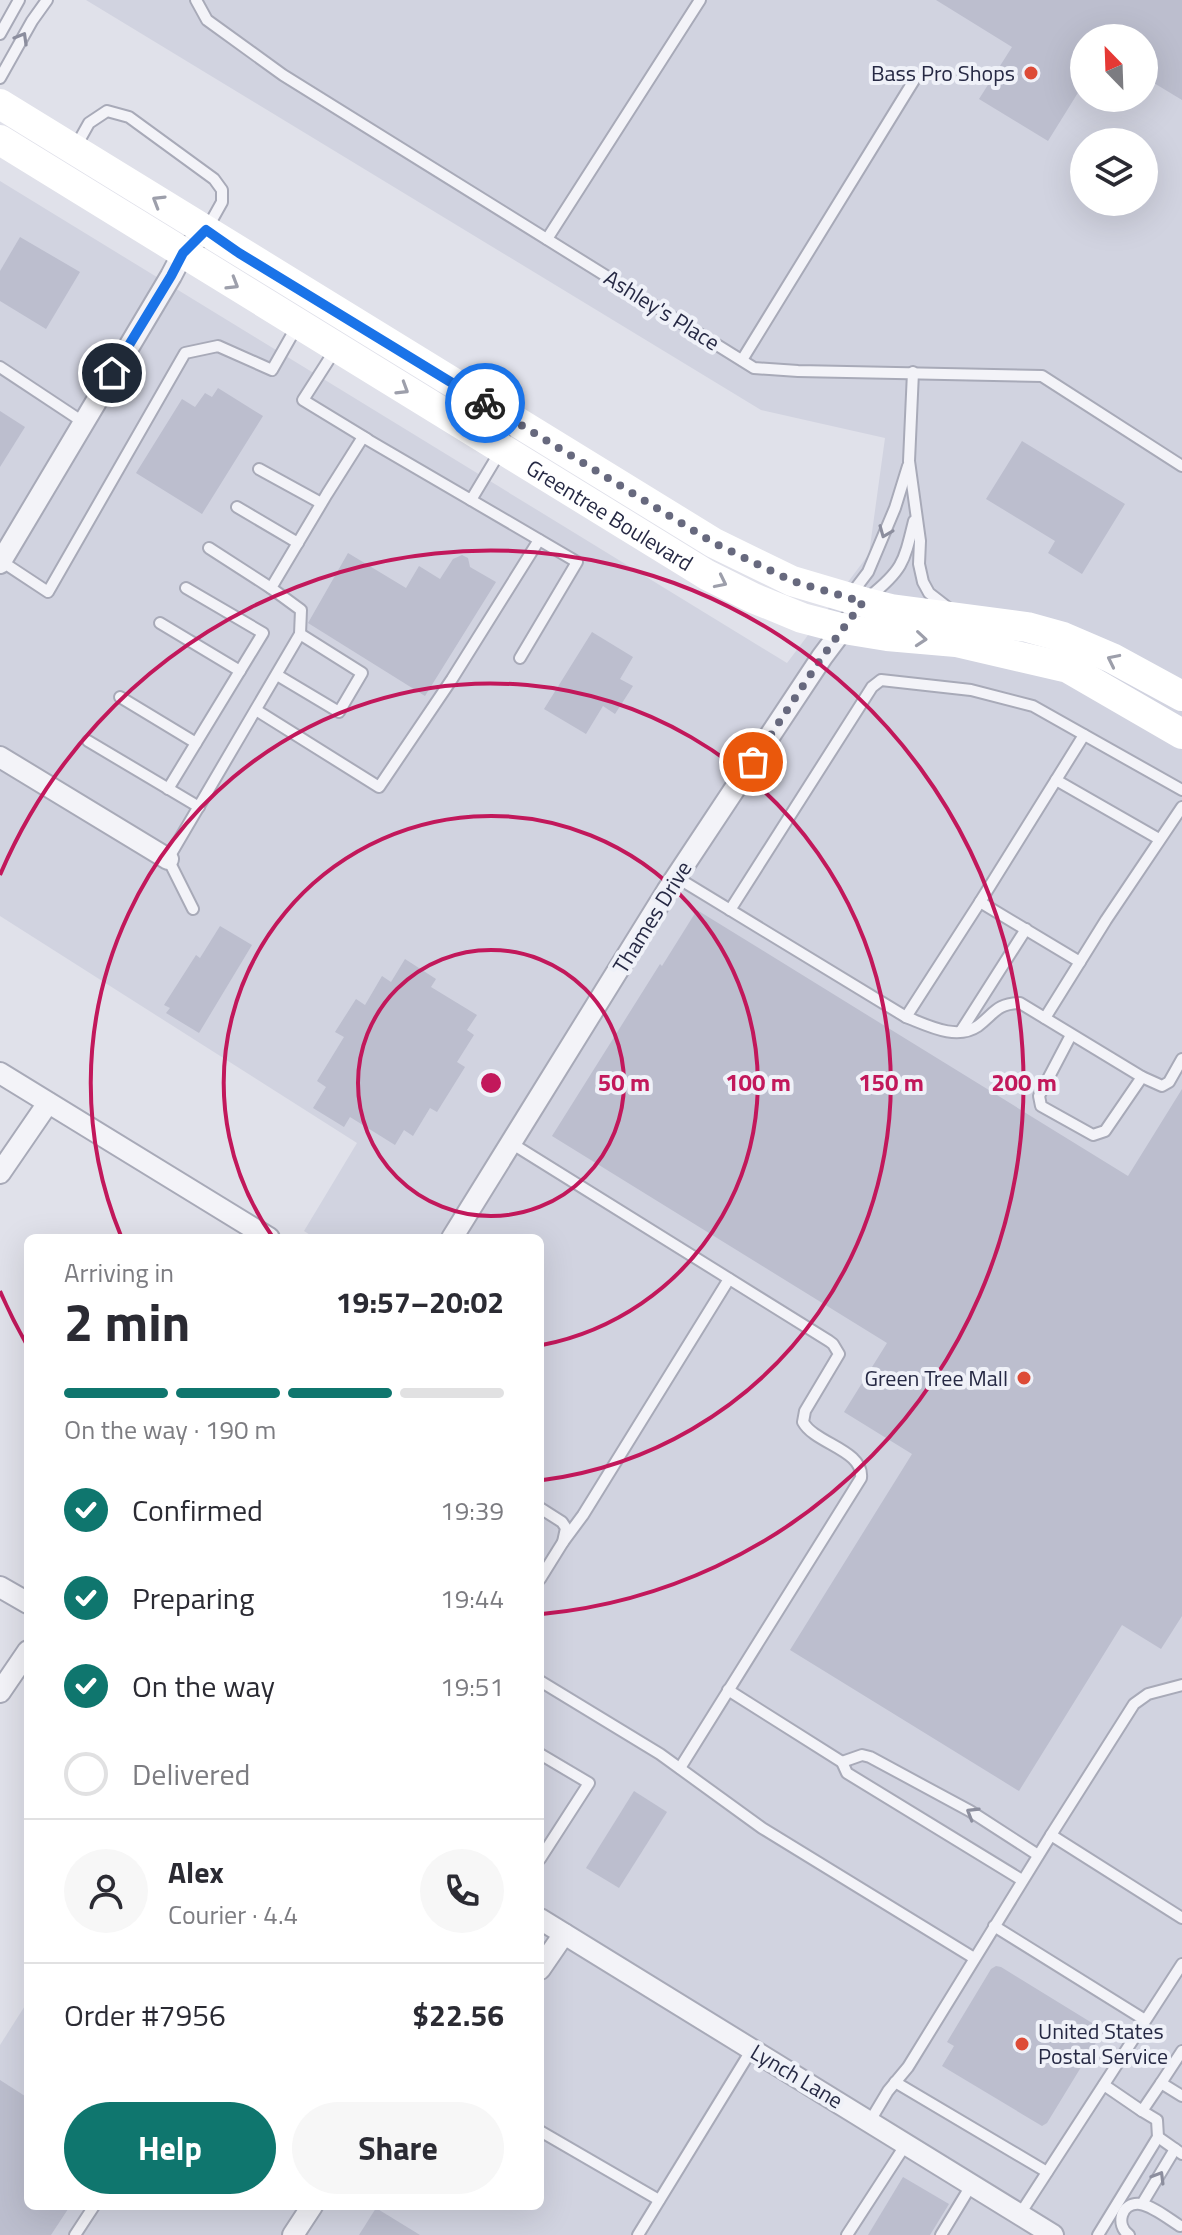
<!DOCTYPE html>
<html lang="en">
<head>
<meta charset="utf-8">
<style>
	body { margin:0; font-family:"Titillium Web",sans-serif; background:#f7f7f7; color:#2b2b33; height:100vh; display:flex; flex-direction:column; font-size:30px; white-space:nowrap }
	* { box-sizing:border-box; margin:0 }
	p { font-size:26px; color:#7c7c81 }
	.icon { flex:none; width:44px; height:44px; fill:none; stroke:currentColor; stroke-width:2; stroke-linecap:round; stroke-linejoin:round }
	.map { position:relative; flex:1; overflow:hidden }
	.sheet { position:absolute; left:24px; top:1234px; width:520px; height:976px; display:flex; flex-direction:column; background:#fff; border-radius:12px; box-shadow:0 8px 32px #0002 }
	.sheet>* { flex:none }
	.needle { width:52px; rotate:337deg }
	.tools { position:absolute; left:1070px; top:24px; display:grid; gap:16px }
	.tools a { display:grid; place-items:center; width:88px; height:88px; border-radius:50%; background:#fff; box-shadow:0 8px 32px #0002; font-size:40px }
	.pin { position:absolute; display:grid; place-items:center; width:68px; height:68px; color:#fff; margin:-34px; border:4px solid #fff; border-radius:50%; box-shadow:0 2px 8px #0007 }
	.courier { position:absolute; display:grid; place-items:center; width:80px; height:80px; margin:-40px; border:6px solid #1a73e8; border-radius:50%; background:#fff; color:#222; box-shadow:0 2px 10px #0007 }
	.headline em { font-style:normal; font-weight:700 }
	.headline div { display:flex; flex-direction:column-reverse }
	.headline { display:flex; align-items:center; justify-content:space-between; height:136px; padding:0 40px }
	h1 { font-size:52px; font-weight:700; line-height:60px }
	.bar { display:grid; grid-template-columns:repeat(4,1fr); gap:12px 8px; align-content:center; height:96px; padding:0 40px }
	.bar i { height:10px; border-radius:6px; background:#e1e1e2 }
	.bar .current { background:#0f766e }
	.bar p { grid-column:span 4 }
	.line { display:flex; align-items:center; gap:20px; padding:0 40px; border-top:2px solid #e1e1e2 }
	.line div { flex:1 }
	.round { display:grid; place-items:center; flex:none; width:84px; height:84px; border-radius:42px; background:#f7f7f7 }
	ol { padding:0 40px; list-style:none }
	li { display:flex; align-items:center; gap:24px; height:88px }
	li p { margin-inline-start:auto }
	li .icon { padding:8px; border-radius:50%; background:#0f766e; color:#fff; stroke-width:4 }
	li:last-child { color:#7c7c81 }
	li i { width:44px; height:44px; border:4px solid #e1e1e2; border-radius:50% }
	.action { display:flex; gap:16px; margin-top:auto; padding:16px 40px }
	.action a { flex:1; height:92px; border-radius:48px; background:#0f766e; color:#fff; font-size:32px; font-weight:700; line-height:92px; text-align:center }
	.action a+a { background:#f7f7f7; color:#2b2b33 }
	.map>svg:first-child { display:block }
	.built { fill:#d1d3e0; fill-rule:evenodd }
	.building { fill:#bcbece }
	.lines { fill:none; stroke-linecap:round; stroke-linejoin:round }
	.lane-casing { stroke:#a8aab8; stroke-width:14 }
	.street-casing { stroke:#a8aab8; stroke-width:24 }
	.lane { stroke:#f3f3f8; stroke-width:10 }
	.street { stroke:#f3f3f8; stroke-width:20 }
	.secondary { stroke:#fff; stroke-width:30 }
	.oneway { stroke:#8c8e9e }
	.oneway2 { stroke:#9d9fab }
	.done { stroke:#67697e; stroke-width:8; stroke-dasharray:0 14.4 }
	.route { stroke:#1a73e8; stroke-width:10 }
	.ring { fill:none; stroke:#c2185b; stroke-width:4 }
	.poi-dot { fill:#dd4b37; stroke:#eff1f8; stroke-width:3 }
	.labels { text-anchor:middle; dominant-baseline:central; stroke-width:8; stroke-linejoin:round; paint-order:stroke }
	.poi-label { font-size:22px; fill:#262944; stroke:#eff1f8; text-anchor:end }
	.street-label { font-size:22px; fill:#262944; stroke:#eff1f8 }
	.centre { fill:#c2185b; stroke:#eff1f8; stroke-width:4 }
	.ring-label { font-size:24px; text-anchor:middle; font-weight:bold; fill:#c2185b; stroke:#eff1f8; stroke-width:8; stroke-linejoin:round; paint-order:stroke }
</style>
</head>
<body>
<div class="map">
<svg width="1182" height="2235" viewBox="0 0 1182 2235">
	<rect width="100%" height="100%" fill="#e0e1ea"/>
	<path class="built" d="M86,0H1182V2235H0V2045L28,2001V2206H540V1238H315L304,1231L357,1143L0,916V181L787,663L869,554L885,438L761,410ZM1084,38H1144V98H1084ZM1084,142H1144V202H1084Z"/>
	<g class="building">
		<polygon points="936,0 1182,0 1182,100 1144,77 1144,38 1084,38 1084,83 1048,141 979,99 1012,47"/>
		<polygon points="20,237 80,272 46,329 0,301 0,271"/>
		<polygon points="218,388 263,416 202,514 136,473 182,399 195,407 205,393 212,397"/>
		<polygon points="0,411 25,427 0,467"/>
		<polygon points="1022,441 1125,504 1082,574 1048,553 1055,541 986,499"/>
		<polygon points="348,553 406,588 419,566 440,579 453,559 462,555 468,558 470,567 496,582 425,696 308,623"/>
		<polygon points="592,632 633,657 620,679 633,686 615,714 603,706 586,734 544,709"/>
		<polygon points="697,910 1128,1176 1182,1089 1182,1616 1161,1649 1122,1625 1019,1791 790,1650 912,1454 844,1412 887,1343 552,1136 660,964 662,966"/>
		<polygon points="220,926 252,945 199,1033 166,1013 170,1008 164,1005 196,955 200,958"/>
		<polygon points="405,959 436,979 431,987 477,1015 467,1030 474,1035 457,1062 465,1067 437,1112 430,1108 413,1136 404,1130 395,1145 350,1117 344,1127 313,1108 326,1087 317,1081 344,1037 335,1032 356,999 365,1005 382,976 391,982"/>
		<polygon points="634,1791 667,1812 619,1888 586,1868"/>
		<polygon points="996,1966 1001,1967 1097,2026 1100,2030 1100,2036 1047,2123 1042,2126 942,2066 954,2046 947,2042 991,1969"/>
		<polygon points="0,2080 28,2098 28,2206 70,2206 51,2235 0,2235"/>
		<polygon points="903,2177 949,2204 930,2235 868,2235"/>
		<polygon points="376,2208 420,2235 359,2235"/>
	</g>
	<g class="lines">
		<defs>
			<g id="lane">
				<polyline points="196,0 207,20 283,75 754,368 798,371 1042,376 1182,466"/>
				<polyline points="0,34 19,0"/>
				<polyline points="0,78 32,21 47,0"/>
				<polyline points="75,148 89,123 107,111 129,117 214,179 222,190 222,202 208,227"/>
				<polyline points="547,239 700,0"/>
				<polyline points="335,350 303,400 367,439"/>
				<polyline points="742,360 916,77"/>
				<polyline points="0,367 83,422"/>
				<polyline points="913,372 909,461 920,541 919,564 923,582 929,593 947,607"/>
				<polyline points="259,469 321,503"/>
				<polyline points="471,500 577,562 520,658"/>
				<polyline points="237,507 298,543"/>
				<polyline points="209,548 271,588"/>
				<polyline points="1,561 48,592 185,353 218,346 272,370 297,326"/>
				<polyline points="852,593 868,572 895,508 908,466"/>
				<path d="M869,597C903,570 904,562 914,521"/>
				<polyline points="160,623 240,671"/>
				<polyline points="277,675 339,712 362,673 300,634"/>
				<polyline points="120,697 196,743"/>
				<polyline points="256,710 379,787 452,679 539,540"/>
				<polyline points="88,741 199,807"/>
				<polyline points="1056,780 1159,839"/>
				<polyline points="168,789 263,633 186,588"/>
				<path d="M676,877L906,1017C927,1025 956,1041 978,1026C995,1013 996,1004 1020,1003L1142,1077L1162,1086L1169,1082L1182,1059"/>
				<polyline points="193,909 168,859 300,634 301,610 271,588 327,494 363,437 471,500 501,450 507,419"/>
				<polyline points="730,910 872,687 881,680 971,690 1033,706 1182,790"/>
				<polyline points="1080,962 980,902 1084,735"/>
				<polyline points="906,1017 980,902"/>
				<polyline points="1045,1018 1106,920 1182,807"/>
				<polyline points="961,1031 1026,929"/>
				<polyline points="1071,1035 1039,1096 1041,1106 1093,1135 1105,1131 1142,1077"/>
				<path d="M511,1143L829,1341L833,1344L839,1354L805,1411L803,1422C815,1444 864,1450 861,1478L680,1768"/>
				<polyline points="540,1508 562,1522 566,1528 563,1542 540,1579"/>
				<polyline points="563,1542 583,1515 729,1279"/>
				<polyline points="540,1681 660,1754 762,1828 974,1958"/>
				<polyline points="728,1690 842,1762 847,1773 1022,1880"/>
				<polyline points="540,1754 589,1783 540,1859"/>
				<polyline points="842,1762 862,1755 870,1757 970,1811 1038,1855"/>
				<polyline points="1051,1835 1134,1704 1148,1694 1182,1685"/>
				<polyline points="994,1926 1145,2020"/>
				<polyline points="1182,2051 1161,2083 1182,2096"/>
				<polyline points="895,2082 1047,2172"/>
				<polyline points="1104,2085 1142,2111"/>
				<polyline points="870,2121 888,2091 908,2067 1051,1835 1182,1918"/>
				<polyline points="540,2131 659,2200"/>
				<polyline points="1158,2137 1182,2154"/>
				<polyline points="1142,2204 1175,2149"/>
				<polyline points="1020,2214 1182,1964"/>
				<polyline points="75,2235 94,2206"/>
				<polyline points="638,2235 752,2049"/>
				<polyline points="847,2235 906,2144"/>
				<polyline points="941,2235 972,2184"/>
				<polyline points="1098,2235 1158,2137 1157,2120 1142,2111 1161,2083"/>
				<path d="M1129,2235C1115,2225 1121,2202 1140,2204C1153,2206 1169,2219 1180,2226"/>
			</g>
			<g id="street">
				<polyline points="0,563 171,276 183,253 206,230"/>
				<polyline points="0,757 168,859"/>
				<polyline points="0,1073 269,1238"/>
				<polyline points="0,1173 48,1103"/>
				<polyline points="452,1238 667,891 822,657 849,621"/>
				<polyline points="0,1587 28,1603"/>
				<polyline points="0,1692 28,1651"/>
				<polyline points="540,1919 1053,2235"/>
				<polyline points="540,1969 564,1934"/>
				<polyline points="293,2235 312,2206"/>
			</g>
		</defs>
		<use href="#lane" class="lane-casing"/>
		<use href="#street" class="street-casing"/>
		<use href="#lane" class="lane"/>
		<use href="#street" class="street"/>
		<g class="secondary">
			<polyline points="0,104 714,543 792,581 863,602 891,609 1027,627 1063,637 1112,658 1182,696"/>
			<path id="s1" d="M0,140L707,575L753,598L802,618L844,629L887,636L956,642L1068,668L1182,734"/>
		</g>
	</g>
	<defs><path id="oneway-chevron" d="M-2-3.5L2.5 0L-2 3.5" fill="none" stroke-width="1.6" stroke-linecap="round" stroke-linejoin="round" transform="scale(2)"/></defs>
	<g class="oneway">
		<use href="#oneway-chevron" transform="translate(22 38) rotate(-60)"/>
		<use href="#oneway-chevron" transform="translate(885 532) rotate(112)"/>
		<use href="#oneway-chevron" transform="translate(972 1813) rotate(-149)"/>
		<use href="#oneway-chevron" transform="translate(1159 2177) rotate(-59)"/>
	</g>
	<g class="oneway2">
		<use href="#oneway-chevron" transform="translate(158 201) rotate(-149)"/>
		<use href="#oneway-chevron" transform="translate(233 284) rotate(31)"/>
		<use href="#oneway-chevron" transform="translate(403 389) rotate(32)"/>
		<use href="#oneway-chevron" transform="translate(721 582) rotate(26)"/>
		<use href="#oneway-chevron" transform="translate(921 639) rotate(5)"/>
		<use href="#oneway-chevron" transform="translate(1113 660) rotate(-154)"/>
	</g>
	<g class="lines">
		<polyline class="done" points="485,403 714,543 792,581 863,602 822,657 753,762"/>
		<polyline class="route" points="112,373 171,276 183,253 206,230 239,253 485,403"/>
	</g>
	<g class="ring">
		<circle cx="491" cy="1083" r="133"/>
		<path d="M272 1236A267 267 0 1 1 542 1345"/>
		<path d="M121 1236A400 400 0 1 1 543 1480"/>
		<path d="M27 1345A533 533 0 0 1 0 1291M0 875A533 533 0 1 1 542 1614"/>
	</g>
	<g class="poi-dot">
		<circle cx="1031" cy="73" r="8"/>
		<circle cx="1024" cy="1378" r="8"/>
		<circle cx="1022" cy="2044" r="8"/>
	</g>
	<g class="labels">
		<g class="poi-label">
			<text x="1015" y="73">Bass Pro Shops</text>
			<text x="1008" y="1378">Green Tree Mall</text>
			<text x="1038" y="2031" text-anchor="start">United States<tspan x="1038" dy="25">Postal Service</tspan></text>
		</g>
		<g class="street-label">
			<text transform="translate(662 310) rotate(32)">Ashley's Place</text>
			<text stroke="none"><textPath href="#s1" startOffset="716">Greentree Boulevard</textPath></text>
			<text transform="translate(652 917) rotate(-58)">Thames Drive</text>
			<text transform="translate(797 2076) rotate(31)">Lynch Lane</text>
		</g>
	</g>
	<circle cx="491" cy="1083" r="12" class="centre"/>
	<g class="ring-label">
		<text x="624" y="1091">50 m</text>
		<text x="758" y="1091">100 m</text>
		<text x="891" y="1091">150 m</text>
		<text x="1024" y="1091">200 m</text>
	</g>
</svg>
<div class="tools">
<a><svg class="needle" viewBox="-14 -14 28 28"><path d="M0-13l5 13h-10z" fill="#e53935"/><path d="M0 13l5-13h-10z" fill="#7c7c81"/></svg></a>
<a><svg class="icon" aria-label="layers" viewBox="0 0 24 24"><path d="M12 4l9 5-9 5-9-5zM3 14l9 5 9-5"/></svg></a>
</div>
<div class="pin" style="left:753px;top:762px;background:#ea580c"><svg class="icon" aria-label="bag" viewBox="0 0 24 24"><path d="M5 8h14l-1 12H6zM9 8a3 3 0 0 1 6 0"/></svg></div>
<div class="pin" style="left:112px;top:373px;background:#1f2937"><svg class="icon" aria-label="home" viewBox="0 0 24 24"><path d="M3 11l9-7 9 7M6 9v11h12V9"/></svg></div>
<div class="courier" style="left:485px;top:403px"><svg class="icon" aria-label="bike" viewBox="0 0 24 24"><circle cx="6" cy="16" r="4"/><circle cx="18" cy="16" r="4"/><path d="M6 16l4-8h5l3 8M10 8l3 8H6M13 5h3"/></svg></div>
<section class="sheet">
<div class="headline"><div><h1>2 min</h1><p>Arriving in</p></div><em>19:57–20:02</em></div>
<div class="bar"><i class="current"></i><i class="current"></i><i class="current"></i><i></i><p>On the way · 190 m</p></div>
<ol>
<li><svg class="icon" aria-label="check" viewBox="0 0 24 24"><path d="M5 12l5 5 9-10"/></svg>Confirmed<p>19:39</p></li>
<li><svg class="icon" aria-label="check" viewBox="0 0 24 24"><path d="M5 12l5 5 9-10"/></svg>Preparing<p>19:44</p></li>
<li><svg class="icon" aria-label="check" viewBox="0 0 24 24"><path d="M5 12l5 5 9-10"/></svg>On the way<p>19:51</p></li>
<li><i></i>Delivered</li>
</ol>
<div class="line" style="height:144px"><a class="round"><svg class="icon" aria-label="person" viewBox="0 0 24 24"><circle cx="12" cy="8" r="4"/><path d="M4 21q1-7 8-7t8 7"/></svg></a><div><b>Alex</b><p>Courier · 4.4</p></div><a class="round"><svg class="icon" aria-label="phone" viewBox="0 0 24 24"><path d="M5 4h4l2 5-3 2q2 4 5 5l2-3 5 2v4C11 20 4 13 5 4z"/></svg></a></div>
<div class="line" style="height:104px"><div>Order #7956</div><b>$22.56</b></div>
<div class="action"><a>Help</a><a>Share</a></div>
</section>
</div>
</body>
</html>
